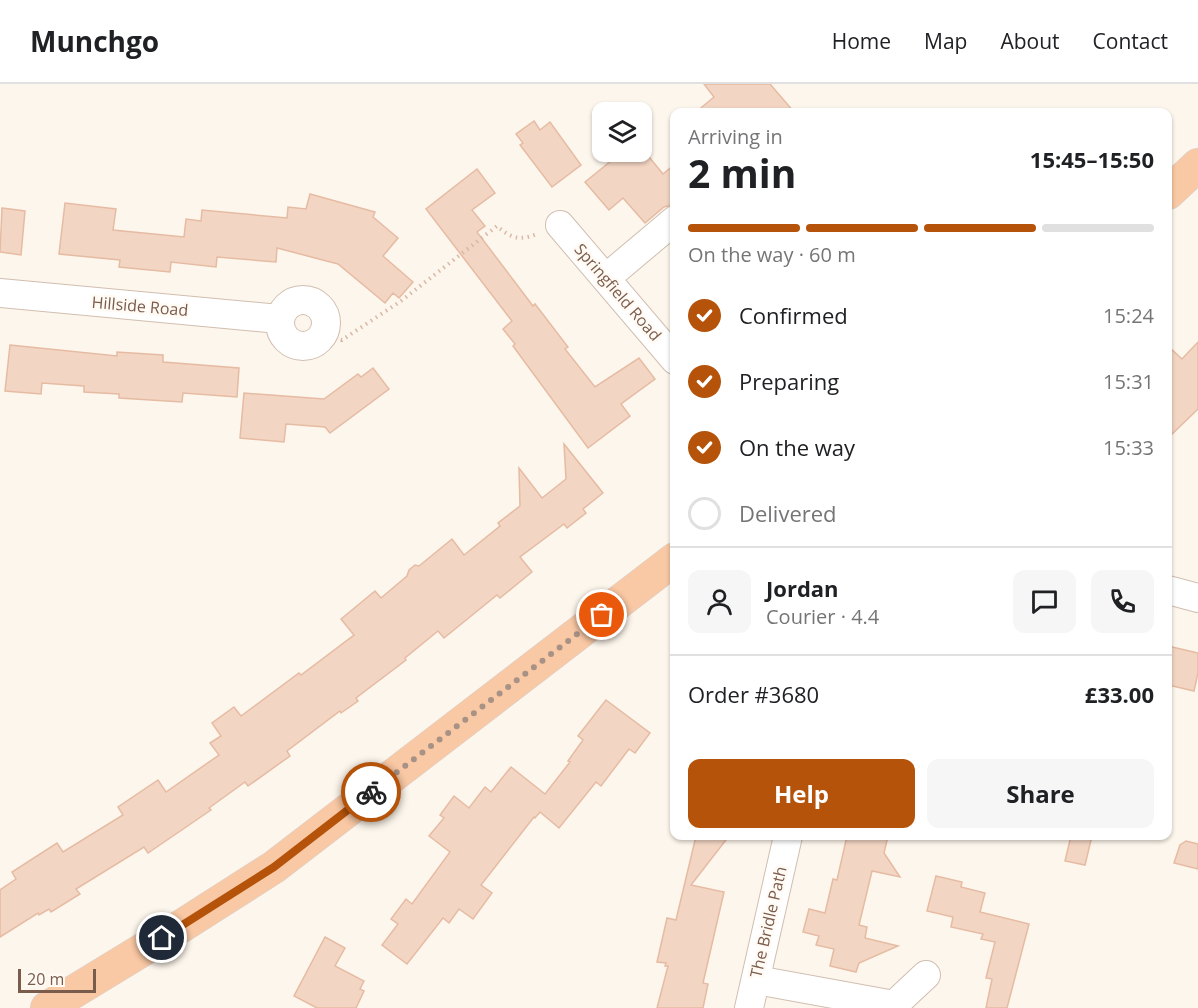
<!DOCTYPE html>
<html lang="en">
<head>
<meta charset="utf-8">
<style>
	body { margin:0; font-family:"Open Sans",sans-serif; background:#f6f6f6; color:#202124; height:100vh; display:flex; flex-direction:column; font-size:22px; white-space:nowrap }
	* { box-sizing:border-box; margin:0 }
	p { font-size:20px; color:#757577 }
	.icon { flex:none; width:33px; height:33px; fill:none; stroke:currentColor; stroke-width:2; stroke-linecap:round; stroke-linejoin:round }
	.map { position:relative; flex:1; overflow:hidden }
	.sheet { position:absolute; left:670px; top:24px; width:502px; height:732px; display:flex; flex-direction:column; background:#fff; border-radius:12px; box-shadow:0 2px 4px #0004 }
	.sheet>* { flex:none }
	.fabs { position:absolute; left:592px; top:18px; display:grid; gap:12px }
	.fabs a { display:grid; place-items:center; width:60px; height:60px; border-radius:12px; background:#fff; box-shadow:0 2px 4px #0004; font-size:30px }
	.scale { position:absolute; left:18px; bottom:15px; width:78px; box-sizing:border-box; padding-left:6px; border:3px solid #7a5c4d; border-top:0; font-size:16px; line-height:21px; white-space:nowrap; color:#7a5c4d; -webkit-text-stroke:4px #fffaf3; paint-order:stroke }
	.pin { position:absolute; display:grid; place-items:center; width:51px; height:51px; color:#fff; margin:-26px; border:3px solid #fff; border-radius:50%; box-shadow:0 2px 6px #0007 }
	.courier { position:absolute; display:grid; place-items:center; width:60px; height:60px; margin:-30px; border:4px solid #b45309; border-radius:50%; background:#fff; color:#222; box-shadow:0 2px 8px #0007 }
	.headline em { font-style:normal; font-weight:700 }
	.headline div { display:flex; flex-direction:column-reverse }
	.headline { display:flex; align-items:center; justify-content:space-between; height:102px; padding:0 18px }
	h1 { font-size:39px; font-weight:700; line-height:45px }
	.bar { display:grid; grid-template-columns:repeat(4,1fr); gap:9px 6px; align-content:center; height:72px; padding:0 18px }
	.bar i { height:8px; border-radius:4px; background:#e0e0e0 }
	.bar .active { background:#b45309 }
	.bar p { grid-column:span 4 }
	.line { display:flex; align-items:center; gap:15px; padding:0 18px; border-top:2px solid #e0e0e0 }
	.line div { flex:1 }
	.round { display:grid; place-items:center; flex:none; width:63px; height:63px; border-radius:12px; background:#f6f6f6 }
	ol { padding:0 18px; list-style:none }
	li { display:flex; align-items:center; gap:18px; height:66px }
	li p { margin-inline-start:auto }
	li .icon { padding:6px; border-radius:50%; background:#b45309; color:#fff; stroke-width:4 }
	li:last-child { color:#757577 }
	li i { width:33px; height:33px; border:3px solid #e0e0e0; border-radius:50% }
	.cta { display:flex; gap:12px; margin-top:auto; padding:12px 18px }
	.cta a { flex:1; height:69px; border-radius:12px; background:#b45309; color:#fff; font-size:24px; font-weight:700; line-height:69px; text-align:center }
	.cta a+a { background:#f6f6f6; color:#202124 }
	header { display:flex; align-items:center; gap:36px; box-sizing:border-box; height:84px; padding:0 30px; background:#fff; border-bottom:2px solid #e0e0e0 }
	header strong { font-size:28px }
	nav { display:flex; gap:33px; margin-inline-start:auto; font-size:21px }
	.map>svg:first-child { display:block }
	.building { fill:#f3d5c3; stroke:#e6bba3; stroke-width:1.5 }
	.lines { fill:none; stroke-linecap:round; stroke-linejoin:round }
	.minor-casing { stroke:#d1beb0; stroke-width:30 }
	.trunk-casing { stroke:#dad1cd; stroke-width:34 }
	.path { stroke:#d9b8a5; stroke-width:4; stroke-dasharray:1.5 4.5; stroke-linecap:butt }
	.minor { stroke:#fff; stroke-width:28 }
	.trunk { stroke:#f9c8a4; stroke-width:33 }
	.done { stroke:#a89285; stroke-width:6; stroke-dasharray:0 10.8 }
	.route { stroke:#b45309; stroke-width:8 }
	.labels { text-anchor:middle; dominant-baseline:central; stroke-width:5; stroke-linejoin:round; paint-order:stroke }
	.street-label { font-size:16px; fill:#7a5c4d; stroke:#fffaf3 }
</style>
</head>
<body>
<header>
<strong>Munchgo</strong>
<nav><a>Home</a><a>Map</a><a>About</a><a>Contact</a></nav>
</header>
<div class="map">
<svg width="1198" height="924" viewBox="0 0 1198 924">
	<rect width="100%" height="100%" fill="#fdf6ec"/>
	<g class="building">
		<polygon points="704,0 770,0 794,28 696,28 714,13"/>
		<polygon points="534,37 540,46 550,38 581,81 552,103 520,61 523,59 516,50"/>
		<polygon points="622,68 645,68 663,90 675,80 675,120 664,123 645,139 623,114 609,126 585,98"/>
		<polygon points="477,85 495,109 472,126 485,142 477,148 533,222 535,220 568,263 565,265 595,303 639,274 655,295 621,320 630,332 588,364 513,262 515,260 503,245 512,237 426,125"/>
		<polygon points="310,110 375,128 373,133 398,154 383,172 413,198 399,214 393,209 385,219 338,180 277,164 276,178 217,173 216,183 171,178 170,188 119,183 120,176 59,170 65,119 116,125 113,146 184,153 186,135 201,137 202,126 287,134 288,123 306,125"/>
		<polygon points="2,124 25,127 21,171 0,168"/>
		<polygon points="1198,258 1198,325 1168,354 1168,262 1182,275"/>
		<polygon points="10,261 117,272 117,268 163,271 163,278 239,284 237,313 183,309 182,318 119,314 119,310 84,308 84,302 42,299 41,310 5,307"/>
		<polygon points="373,284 389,305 330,349 325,343 286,340 284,358 240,354 244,309 324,315 358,290 361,293"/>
		<polygon points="564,360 603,409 583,425 586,429 567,444 564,440 520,473 532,488 500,514 497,511 444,554 438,547 405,574 406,576 356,614 358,617 341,629 340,627 287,667 290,672 248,702 245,698 209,724 211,726 148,769 144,763 76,805 80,810 51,828 49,825 39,831 38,829 0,853 0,806 16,795 12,788 57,759 63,768 123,731 118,723 158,696 166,708 219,671 210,659 221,652 212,639 234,623 241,632 299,589 301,591 354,551 341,535 375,507 381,514 407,492 409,486 415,481 419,482 452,455 464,471 500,442 498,439 520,422 519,384 542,414 566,395"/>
		<polygon points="1168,562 1198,569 1198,589 1194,607 1168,601"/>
		<polygon points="606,616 650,649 635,669 629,665 601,702 596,698 559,744 540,728 535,734 534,733 481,801 492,809 473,835 459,825 449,839 443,834 407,880 382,861 398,840 391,835 406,815 412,820 450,768 429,752 444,734 440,731 454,712 469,724 485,703 491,708 511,683 545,710 570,678 568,677 583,656 578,652"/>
		<polygon points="696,752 729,752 691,801 724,808 703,899 708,900 703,924 657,924 668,882 665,882 666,879 657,878 667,834 676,836"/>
		<polygon points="847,752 888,752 884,769 900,793 872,787 859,841 867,843 865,854 898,862 859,879 856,888 830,882 834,865 816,861 819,852 803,848 809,825 825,829 833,795 837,796"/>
		<polygon points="1071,752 1092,752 1085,781 1065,777"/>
		<polygon points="1186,757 1198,760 1198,785 1174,779 1180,761"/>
		<polygon points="936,792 962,798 961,803 985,809 980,828 1029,840 1007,924 986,924 992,895 986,894 995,858 981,855 983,850 951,843 953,833 927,827"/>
		<polygon points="325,853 345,864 335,882 364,897 360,905 364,907 356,924 317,924 294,912"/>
	</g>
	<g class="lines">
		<defs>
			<g id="minor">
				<polyline points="560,141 675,276"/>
				<polyline points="606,194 675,136"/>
				<polyline points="0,209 279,235"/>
				<circle cx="303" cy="239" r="23"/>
				<polyline points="1168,506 1198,514"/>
				<polyline points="756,896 894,921 926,891"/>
				<polyline points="749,924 788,752"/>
			</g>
			<g id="trunk">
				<polyline points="1168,109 1198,81"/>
				<polyline points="47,924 180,843 274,783 675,475"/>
			</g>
		</defs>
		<use href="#minor" class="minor-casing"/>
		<use href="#trunk" class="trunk-casing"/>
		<path class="path" d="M323,252L342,256L401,217L497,142C511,154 519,157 537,150"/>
		<use href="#minor" class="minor"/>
		<use href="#trunk" class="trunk"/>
	</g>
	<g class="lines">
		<polyline class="done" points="371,708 602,531"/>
		<polyline class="route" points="162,854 274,783 371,708"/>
	</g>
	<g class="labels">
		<g class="street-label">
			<text transform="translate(618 208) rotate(49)">Springfield Road</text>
			<text transform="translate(140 222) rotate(5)">Hillside Road</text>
			<text transform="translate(768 838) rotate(-77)">The Bridle Path</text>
		</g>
	</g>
</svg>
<div class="fabs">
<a><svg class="icon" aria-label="layers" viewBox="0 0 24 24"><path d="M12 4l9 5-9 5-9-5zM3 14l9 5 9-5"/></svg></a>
</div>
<div class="scale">20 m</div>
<div class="pin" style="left:602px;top:531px;background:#ea580c"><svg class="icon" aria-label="bag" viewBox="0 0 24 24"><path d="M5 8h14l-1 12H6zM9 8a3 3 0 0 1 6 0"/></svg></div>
<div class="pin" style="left:162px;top:854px;background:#1f2937"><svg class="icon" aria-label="home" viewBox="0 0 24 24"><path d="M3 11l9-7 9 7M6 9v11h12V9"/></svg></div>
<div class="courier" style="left:371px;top:708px"><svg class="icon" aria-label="bike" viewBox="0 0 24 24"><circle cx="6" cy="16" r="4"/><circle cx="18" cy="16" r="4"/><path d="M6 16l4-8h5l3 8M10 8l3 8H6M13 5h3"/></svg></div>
<section class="sheet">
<div class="headline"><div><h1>2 min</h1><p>Arriving in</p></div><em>15:45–15:50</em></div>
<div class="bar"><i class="active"></i><i class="active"></i><i class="active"></i><i></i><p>On the way · 60 m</p></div>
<ol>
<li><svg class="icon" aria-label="check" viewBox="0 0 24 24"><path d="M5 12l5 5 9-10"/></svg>Confirmed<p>15:24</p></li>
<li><svg class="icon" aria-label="check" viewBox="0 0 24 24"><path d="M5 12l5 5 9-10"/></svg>Preparing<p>15:31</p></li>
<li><svg class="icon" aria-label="check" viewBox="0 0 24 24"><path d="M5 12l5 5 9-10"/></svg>On the way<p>15:33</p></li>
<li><i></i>Delivered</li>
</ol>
<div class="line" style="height:108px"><a class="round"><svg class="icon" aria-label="person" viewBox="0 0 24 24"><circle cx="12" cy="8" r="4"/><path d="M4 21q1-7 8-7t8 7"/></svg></a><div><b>Jordan</b><p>Courier · 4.4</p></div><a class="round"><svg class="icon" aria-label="chat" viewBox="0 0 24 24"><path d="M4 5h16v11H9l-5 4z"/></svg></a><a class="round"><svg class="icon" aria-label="phone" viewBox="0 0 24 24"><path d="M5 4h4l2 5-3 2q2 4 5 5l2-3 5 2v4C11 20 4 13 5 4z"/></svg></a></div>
<div class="line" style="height:78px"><div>Order #3680</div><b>£33.00</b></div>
<div class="cta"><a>Help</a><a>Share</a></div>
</section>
</div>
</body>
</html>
